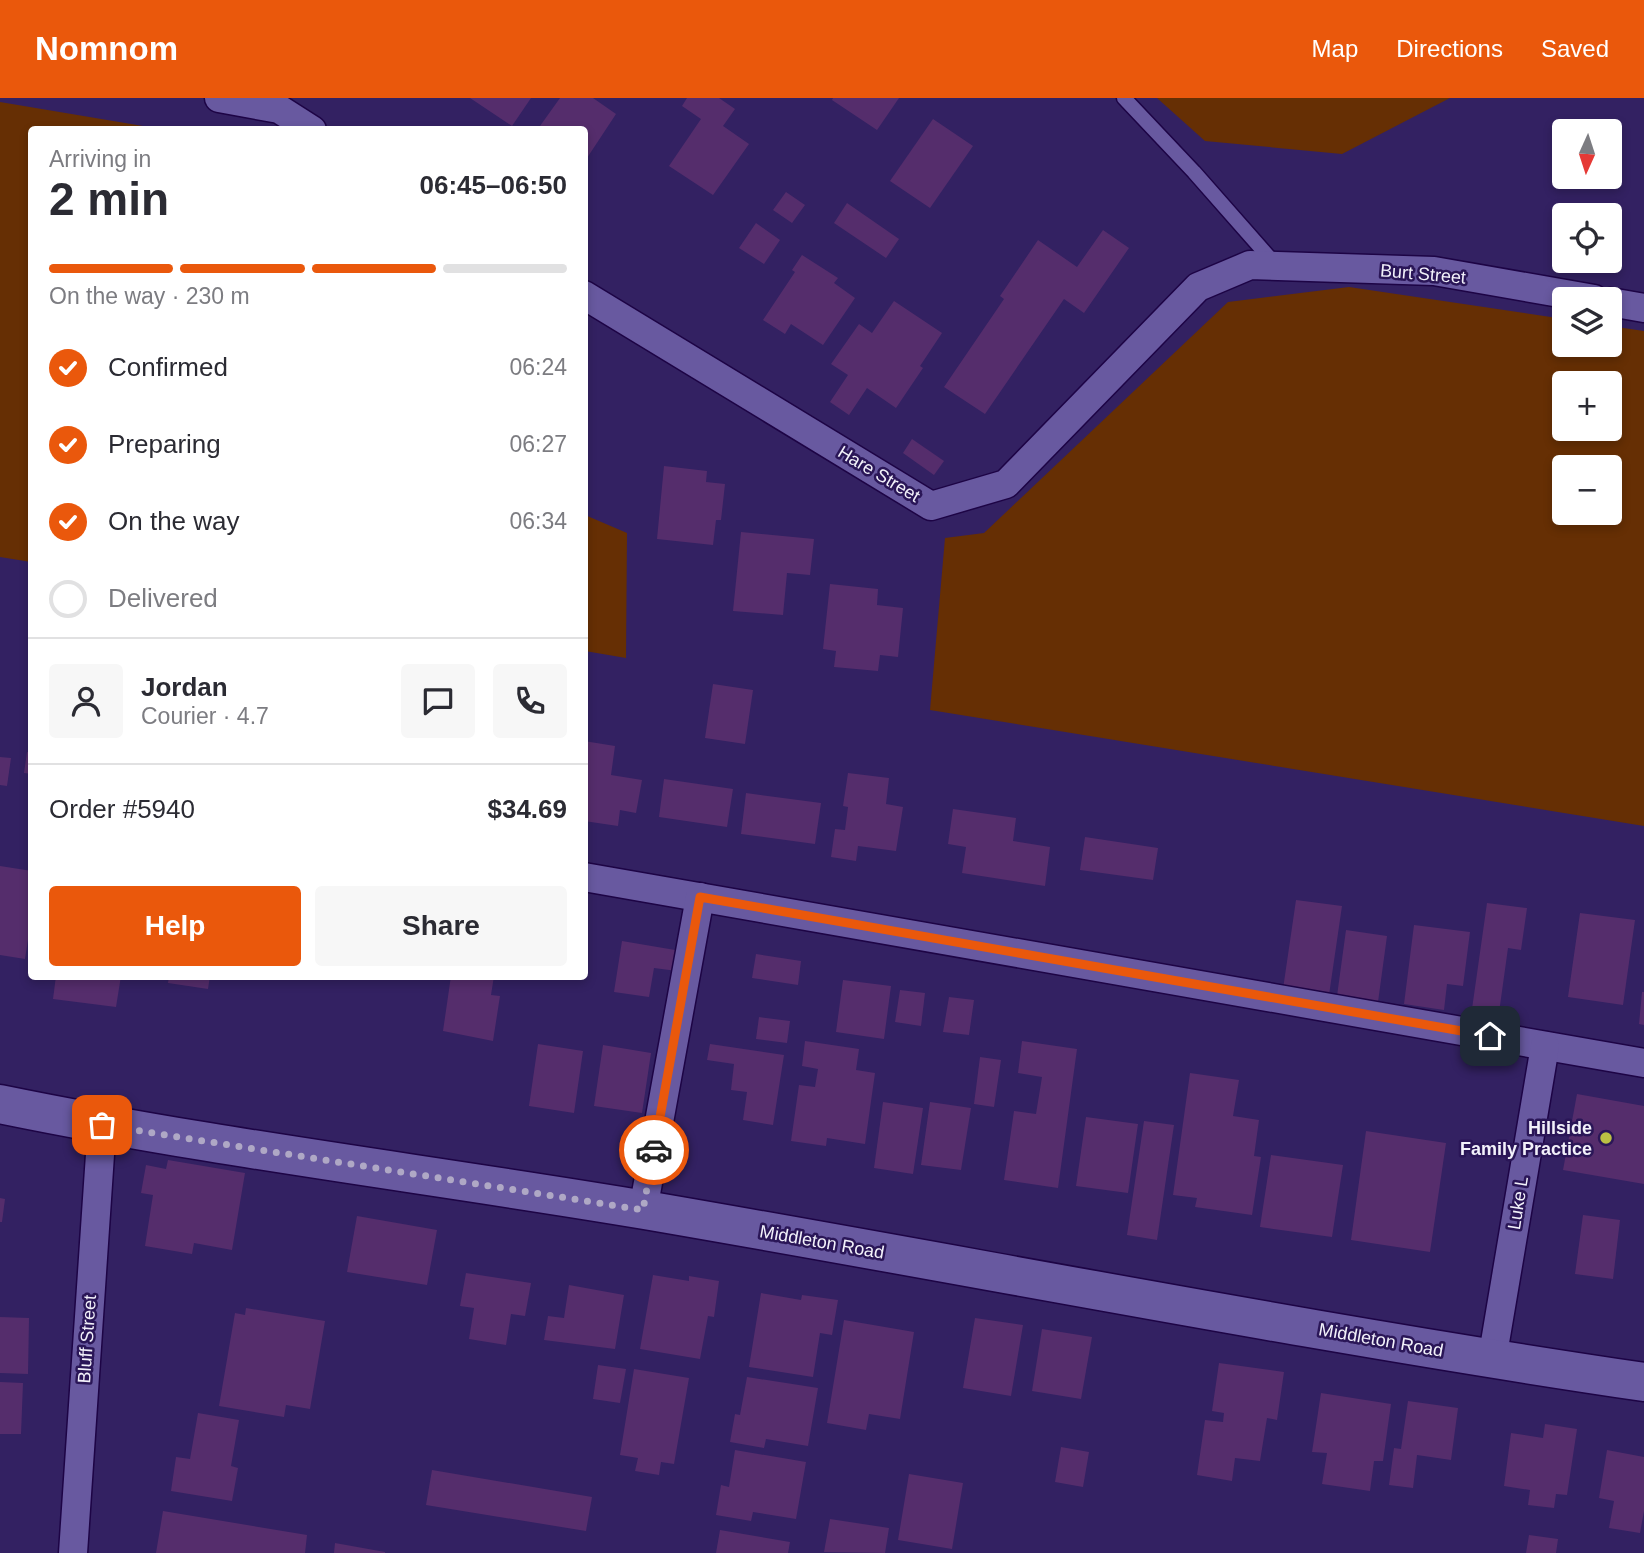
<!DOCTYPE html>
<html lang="en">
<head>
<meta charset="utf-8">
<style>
	body { margin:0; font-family:Arial,sans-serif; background:#f7f7f7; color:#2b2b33; height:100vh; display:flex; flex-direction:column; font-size:26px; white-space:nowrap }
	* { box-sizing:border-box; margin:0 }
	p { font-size:23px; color:#7c7c81 }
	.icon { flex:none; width:38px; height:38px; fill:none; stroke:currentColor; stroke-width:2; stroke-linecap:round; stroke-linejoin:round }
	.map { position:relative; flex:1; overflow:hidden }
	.details { position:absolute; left:28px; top:28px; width:560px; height:854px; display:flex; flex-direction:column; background:#fff; border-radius:7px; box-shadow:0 4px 10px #0003 }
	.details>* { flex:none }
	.needle { width:46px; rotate:183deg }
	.fabs { position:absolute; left:1552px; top:21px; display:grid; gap:14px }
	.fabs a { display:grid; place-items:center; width:70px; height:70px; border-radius:7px; background:#fff; box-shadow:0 4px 10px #0003; font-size:35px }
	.pin { position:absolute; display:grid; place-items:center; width:60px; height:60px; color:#fff; margin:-30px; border-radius:14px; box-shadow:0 4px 10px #0006 }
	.courier { position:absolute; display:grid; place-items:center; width:70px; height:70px; margin:-35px; border:5px solid #ea580c; border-radius:50%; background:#fff; color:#222; box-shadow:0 2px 9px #0007 }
	.headline em { font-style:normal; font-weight:800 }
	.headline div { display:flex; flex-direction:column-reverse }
	.headline { display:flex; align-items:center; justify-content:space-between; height:119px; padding:0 21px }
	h1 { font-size:46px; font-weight:800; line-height:52px }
	.bar { display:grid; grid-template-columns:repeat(4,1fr); gap:10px 7px; align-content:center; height:84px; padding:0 21px }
	.bar i { height:9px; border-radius:5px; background:#e1e1e2 }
	.bar .current { background:#ea580c }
	.bar p { grid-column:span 4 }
	.line { display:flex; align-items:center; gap:18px; padding:0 21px; border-top:2px solid #e1e1e2 }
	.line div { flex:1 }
	.round { display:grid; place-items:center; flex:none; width:74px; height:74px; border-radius:7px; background:#f7f7f7 }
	ol { padding:0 21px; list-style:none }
	li { display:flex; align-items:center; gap:21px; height:77px }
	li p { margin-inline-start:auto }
	li .icon { padding:7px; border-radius:50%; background:#ea580c; color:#fff; stroke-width:4 }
	li:last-child { color:#7c7c81 }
	li i { width:38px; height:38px; border:4px solid #e1e1e2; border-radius:50% }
	.action { display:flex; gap:14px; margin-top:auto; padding:14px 21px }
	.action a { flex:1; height:80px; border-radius:7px; background:#ea580c; color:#fff; font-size:28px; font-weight:800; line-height:80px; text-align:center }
	.action a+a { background:#f7f7f7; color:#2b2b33 }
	header { display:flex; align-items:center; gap:42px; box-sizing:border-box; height:98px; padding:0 35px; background:#ea580c; color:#fff }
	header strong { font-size:33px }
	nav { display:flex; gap:38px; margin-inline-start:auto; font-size:24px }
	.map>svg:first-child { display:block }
	.green { fill:#662f04; fill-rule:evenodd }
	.building { fill:#552d6c }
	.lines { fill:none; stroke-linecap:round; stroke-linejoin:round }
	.service-casing { stroke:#1d0445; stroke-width:17 }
	.minor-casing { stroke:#1d0445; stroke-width:31 }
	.secondary-casing { stroke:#1d0445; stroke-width:41 }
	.service { stroke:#6859a0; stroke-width:14 }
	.minor { stroke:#6859a0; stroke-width:28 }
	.secondary { stroke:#6859a0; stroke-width:38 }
	.done { stroke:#afa8c5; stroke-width:7; stroke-dasharray:0 12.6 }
	.route { stroke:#ea580c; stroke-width:9 }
	.poi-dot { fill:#bbc044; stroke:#2a1657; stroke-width:2.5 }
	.labels { text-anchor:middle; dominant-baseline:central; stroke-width:5; stroke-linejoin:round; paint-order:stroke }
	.street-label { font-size:18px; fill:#f2f1fa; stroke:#2a1657 }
	.poi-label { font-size:18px; font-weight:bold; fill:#f2f1fa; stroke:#2a1657; text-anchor:end }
</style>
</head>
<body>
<header>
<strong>Nomnom</strong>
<nav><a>Map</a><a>Directions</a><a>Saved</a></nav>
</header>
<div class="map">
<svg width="1644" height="1455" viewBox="0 0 1644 1455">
	<rect width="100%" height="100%" fill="#332162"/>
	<g class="green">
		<polygon points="1157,0 1450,0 1342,56 1205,43"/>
		<polygon points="0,4 143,28 153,31 32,32 31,464 0,459"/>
		<path d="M1349,189L1564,221V247H1610V228L1644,233V728L930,612L945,440L984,435L1228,204ZM1564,285H1610V331H1564ZM1564,369H1610V415H1564Z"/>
		<polygon points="585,417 627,435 626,560 585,553"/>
	</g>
	<g class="building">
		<polygon points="470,0 531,0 512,28"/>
		<polygon points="560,0 593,0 616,16 587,60 584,58 584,32 545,32 540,28"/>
		<polygon points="687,0 719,0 735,11 723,28 749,46 713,97 669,68 701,21 682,8"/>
		<polygon points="833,0 899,0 877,32 832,2"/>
		<polygon points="933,21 973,48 930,110 890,83"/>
		<polygon points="786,94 805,107 792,125 773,112"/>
		<polygon points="847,105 899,141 886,160 834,125"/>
		<polygon points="756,125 780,142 764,166 739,150"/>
		<polygon points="1103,132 1129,150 1084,215 1064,201 985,316 944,289 1004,201 1000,198 1038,142 1077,169"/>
		<polygon points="802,157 838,180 834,185 855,200 823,247 791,226 785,236 763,222 795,174 792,172"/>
		<polygon points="894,203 942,235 920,268 923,270 896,310 867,290 849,317 830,304 848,277 831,266 859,226 872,235"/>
		<polygon points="912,341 944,363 934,377 903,355"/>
		<polygon points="664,368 707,373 706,384 725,386 721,422 716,422 713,447 657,441"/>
		<polygon points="741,434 814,441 810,477 787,475 783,517 733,513"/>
		<polygon points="830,486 878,491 877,507 903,510 898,559 880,557 878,573 834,569 836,553 823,551"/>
		<polygon points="713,586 753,592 745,646 705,640"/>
		<polygon points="584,643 615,648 611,677 642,682 636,715 620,712 618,728 584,723"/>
		<polygon points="27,654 32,655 32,676 24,675"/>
		<polygon points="0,659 11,660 7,688 0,687"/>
		<polygon points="848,675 889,680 886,706 903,709 896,753 858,748 856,763 831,759 835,731 845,732 848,709 843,708"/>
		<polygon points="664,681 733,691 727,729 659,719"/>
		<polygon points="746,695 821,705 815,746 741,736"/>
		<polygon points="953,711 1016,720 1013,743 1050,749 1045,788 962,775 966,749 948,746"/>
		<polygon points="1085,739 1158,750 1153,782 1080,772"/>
		<polygon points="0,768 32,773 32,816 25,861 0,857"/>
		<polygon points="1296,802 1342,808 1329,897 1283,891"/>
		<polygon points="1487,805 1527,810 1521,852 1508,850 1498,922 1471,918"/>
		<polygon points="1580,815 1635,822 1623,907 1568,899"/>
		<polygon points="1414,827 1470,834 1463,888 1447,886 1444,912 1404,906"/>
		<polygon points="1346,832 1387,838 1378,904 1337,898"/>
		<polygon points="622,843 681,853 677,873 654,870 649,899 614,894"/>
		<polygon points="756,856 801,863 798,887 752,880"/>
		<polygon points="56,878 121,878 116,909 53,901"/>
		<polygon points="169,878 210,878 208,891 168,885"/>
		<polygon points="451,878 494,878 491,897 500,898 493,943 443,933"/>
		<polygon points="843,882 891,888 884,941 836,934"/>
		<polygon points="900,892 925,895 921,928 895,924"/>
		<polygon points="1642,894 1644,894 1644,927 1639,926"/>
		<polygon points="949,899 974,902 969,937 943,934"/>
		<polygon points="759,919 790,923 787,945 756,941"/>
		<polygon points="805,943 859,951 856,972 875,975 865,1046 827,1040 826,1048 791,1043 799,987 815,989 818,971 802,968"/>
		<polygon points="1022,943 1077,951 1058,1090 1004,1082 1014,1013 1036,1016 1042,979 1018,975"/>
		<polygon points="538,946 583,953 574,1015 529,1008"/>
		<polygon points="710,946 784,957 773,1027 743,1022 747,994 731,992 734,966 707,962"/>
		<polygon points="603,947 651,955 642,1015 594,1008"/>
		<polygon points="980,959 1001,962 994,1009 974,1006"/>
		<polygon points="1190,975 1239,982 1233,1018 1259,1022 1254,1058 1261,1059 1252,1117 1195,1109 1197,1100 1173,1097"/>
		<polygon points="1577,996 1644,1008 1644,1086 1563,1072"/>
		<polygon points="883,1004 923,1010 913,1076 874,1070"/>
		<polygon points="930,1004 971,1010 961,1072 921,1067"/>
		<polygon points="1086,1019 1138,1026 1128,1095 1076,1088"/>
		<polygon points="1144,1023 1174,1027 1157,1142 1127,1137"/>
		<polygon points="1366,1033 1446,1045 1430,1154 1351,1142"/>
		<polygon points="1271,1057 1343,1067 1332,1139 1260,1129"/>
		<polygon points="168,1062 245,1075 232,1152 194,1145 192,1156 145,1148 153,1097 141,1095 146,1067 166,1071"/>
		<polygon points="0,1100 5,1101 2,1124 0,1124"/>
		<polygon points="1583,1117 1620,1122 1613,1181 1575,1176"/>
		<polygon points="357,1118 437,1132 427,1187 347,1174"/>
		<polygon points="466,1175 531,1185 525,1218 511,1216 506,1247 469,1241 474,1210 460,1208"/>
		<polygon points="653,1177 689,1183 689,1178 719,1183 714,1219 708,1218 700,1261 640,1251"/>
		<polygon points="569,1187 624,1197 615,1251 544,1242 548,1218 564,1220"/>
		<polygon points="761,1195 801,1202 802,1197 838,1202 832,1237 820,1235 813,1279 749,1269"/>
		<polygon points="246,1210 325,1223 310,1311 286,1307 284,1319 219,1308 235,1215 245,1217"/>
		<polygon points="0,1219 29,1220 28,1276 0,1275"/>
		<polygon points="975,1220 1023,1227 1011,1298 963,1290"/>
		<polygon points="844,1222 914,1234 900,1321 869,1316 866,1332 827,1325"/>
		<polygon points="1042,1231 1092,1239 1081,1301 1032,1293"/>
		<polygon points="1219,1265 1284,1274 1277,1322 1267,1320 1260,1363 1235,1360 1232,1383 1197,1377 1205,1322 1223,1324 1224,1315 1212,1313"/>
		<polygon points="598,1267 626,1271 620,1305 593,1301"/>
		<polygon points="634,1271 689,1280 674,1366 661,1364 659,1377 635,1373 638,1360 620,1357"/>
		<polygon points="747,1279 818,1290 808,1348 766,1341 764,1350 730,1344 735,1316 740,1317"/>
		<polygon points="0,1284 23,1285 21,1336 0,1336"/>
		<polygon points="1321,1295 1391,1306 1383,1363 1374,1363 1370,1393 1322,1386 1327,1355 1312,1354"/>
		<polygon points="1408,1303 1458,1310 1451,1362 1417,1357 1413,1390 1389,1387 1394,1350 1401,1351"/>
		<polygon points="198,1315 239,1322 231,1368 238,1370 232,1403 171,1393 176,1359 190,1361"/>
		<polygon points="1545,1326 1577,1331 1567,1397 1556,1396 1554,1410 1528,1407 1530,1392 1504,1388 1511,1335 1543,1340"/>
		<polygon points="1061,1349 1089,1354 1083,1389 1055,1384"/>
		<polygon points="735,1352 806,1364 796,1421 753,1414 751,1423 716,1417 721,1387 729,1389"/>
		<polygon points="1607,1352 1644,1359 1644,1413 1640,1435 1609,1430 1614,1403 1599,1400"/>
		<polygon points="432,1372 592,1399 586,1433 426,1407"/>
		<polygon points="909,1376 963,1385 952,1451 898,1442"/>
		<polygon points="163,1413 307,1437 305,1455 156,1455"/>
		<polygon points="830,1421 889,1430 885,1455 824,1454"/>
		<polygon points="720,1432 790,1444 788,1455 716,1455"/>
		<polygon points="1529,1437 1558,1441 1556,1455 1526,1455"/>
		<polygon points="335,1445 385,1454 385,1455 334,1455"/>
	</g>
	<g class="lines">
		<defs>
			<polyline id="service" points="1124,0 1194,74 1275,166"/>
			<g id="minor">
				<polyline points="219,0 279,11 312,32"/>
				<polyline points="584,197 931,408 1006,386 1198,189 1250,167 1434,173 1594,201"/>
				<polyline points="1610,204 1644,210"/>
				<polyline points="584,779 1644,965"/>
				<polyline points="643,1112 700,799"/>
				<polyline points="1492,1262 1545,948"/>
				<polyline points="73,1455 102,1027"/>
			</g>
			<path id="secondary" d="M0,1006C214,1050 430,1076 645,1112C978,1169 1310,1235 1644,1284"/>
		</defs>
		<use href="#service" class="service-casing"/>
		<use href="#minor" class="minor-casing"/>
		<use href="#secondary" class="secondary-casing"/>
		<use href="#service" class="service"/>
		<use href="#minor" class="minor"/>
		<use href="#secondary" class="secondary"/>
	</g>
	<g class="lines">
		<polyline class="done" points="102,1027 643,1112 654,1052"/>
		<polyline class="route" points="654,1052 700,799 1490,938"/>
	</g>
	<circle class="poi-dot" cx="1606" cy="1040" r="7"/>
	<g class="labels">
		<g class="street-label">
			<text transform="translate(1423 176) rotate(5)">Burt Street</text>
			<text transform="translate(879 376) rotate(31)">Hare Street</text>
			<text transform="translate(1518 1105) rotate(-81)">Luke L</text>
			<text transform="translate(822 1144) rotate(10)">Middleton Road</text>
			<text transform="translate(87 1241) rotate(-86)">Bluff Street</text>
			<text transform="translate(1381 1242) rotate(10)">Middleton Road</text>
		</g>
		<g class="poi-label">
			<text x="1592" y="1030">Hillside<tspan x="1592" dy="21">Family Practice</tspan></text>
		</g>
	</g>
</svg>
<div class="fabs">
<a><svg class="needle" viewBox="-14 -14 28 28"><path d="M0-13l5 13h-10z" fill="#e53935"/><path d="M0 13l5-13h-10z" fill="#7c7c81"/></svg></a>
<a><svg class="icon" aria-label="locate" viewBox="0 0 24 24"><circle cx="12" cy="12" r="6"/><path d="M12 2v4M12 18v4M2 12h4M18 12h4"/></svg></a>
<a><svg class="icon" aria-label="layers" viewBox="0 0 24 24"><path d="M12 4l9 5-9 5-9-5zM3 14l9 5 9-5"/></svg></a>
<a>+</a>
<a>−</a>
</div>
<div class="pin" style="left:102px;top:1027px;background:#ea580c"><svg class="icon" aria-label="bag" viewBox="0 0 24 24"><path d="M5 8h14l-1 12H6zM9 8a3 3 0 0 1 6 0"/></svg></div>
<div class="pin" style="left:1490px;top:938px;background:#1f2937"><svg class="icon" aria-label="home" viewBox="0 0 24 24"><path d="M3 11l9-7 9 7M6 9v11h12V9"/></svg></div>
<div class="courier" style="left:654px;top:1052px"><svg class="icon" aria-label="car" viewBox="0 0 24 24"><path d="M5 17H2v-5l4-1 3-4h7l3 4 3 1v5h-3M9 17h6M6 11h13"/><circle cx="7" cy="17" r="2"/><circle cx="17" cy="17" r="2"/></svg></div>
<section class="details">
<div class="headline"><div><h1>2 min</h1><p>Arriving in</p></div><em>06:45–06:50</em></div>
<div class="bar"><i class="current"></i><i class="current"></i><i class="current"></i><i></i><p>On the way · 230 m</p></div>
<ol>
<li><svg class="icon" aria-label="check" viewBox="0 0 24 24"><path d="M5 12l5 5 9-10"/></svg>Confirmed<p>06:24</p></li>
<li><svg class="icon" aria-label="check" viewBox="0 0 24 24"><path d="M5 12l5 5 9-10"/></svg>Preparing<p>06:27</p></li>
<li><svg class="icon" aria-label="check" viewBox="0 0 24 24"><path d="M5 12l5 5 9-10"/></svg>On the way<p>06:34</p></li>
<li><i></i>Delivered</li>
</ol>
<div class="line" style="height:126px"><a class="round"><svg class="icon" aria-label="person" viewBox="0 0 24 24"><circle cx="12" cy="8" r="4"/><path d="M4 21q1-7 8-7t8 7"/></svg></a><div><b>Jordan</b><p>Courier · 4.7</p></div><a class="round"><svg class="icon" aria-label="chat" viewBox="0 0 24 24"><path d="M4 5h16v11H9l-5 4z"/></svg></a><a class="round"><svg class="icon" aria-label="phone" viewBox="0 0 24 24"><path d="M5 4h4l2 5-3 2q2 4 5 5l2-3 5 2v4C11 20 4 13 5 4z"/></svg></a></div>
<div class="line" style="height:91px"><div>Order #5940</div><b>$34.69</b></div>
<div class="action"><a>Help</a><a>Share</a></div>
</section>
</div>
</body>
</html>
